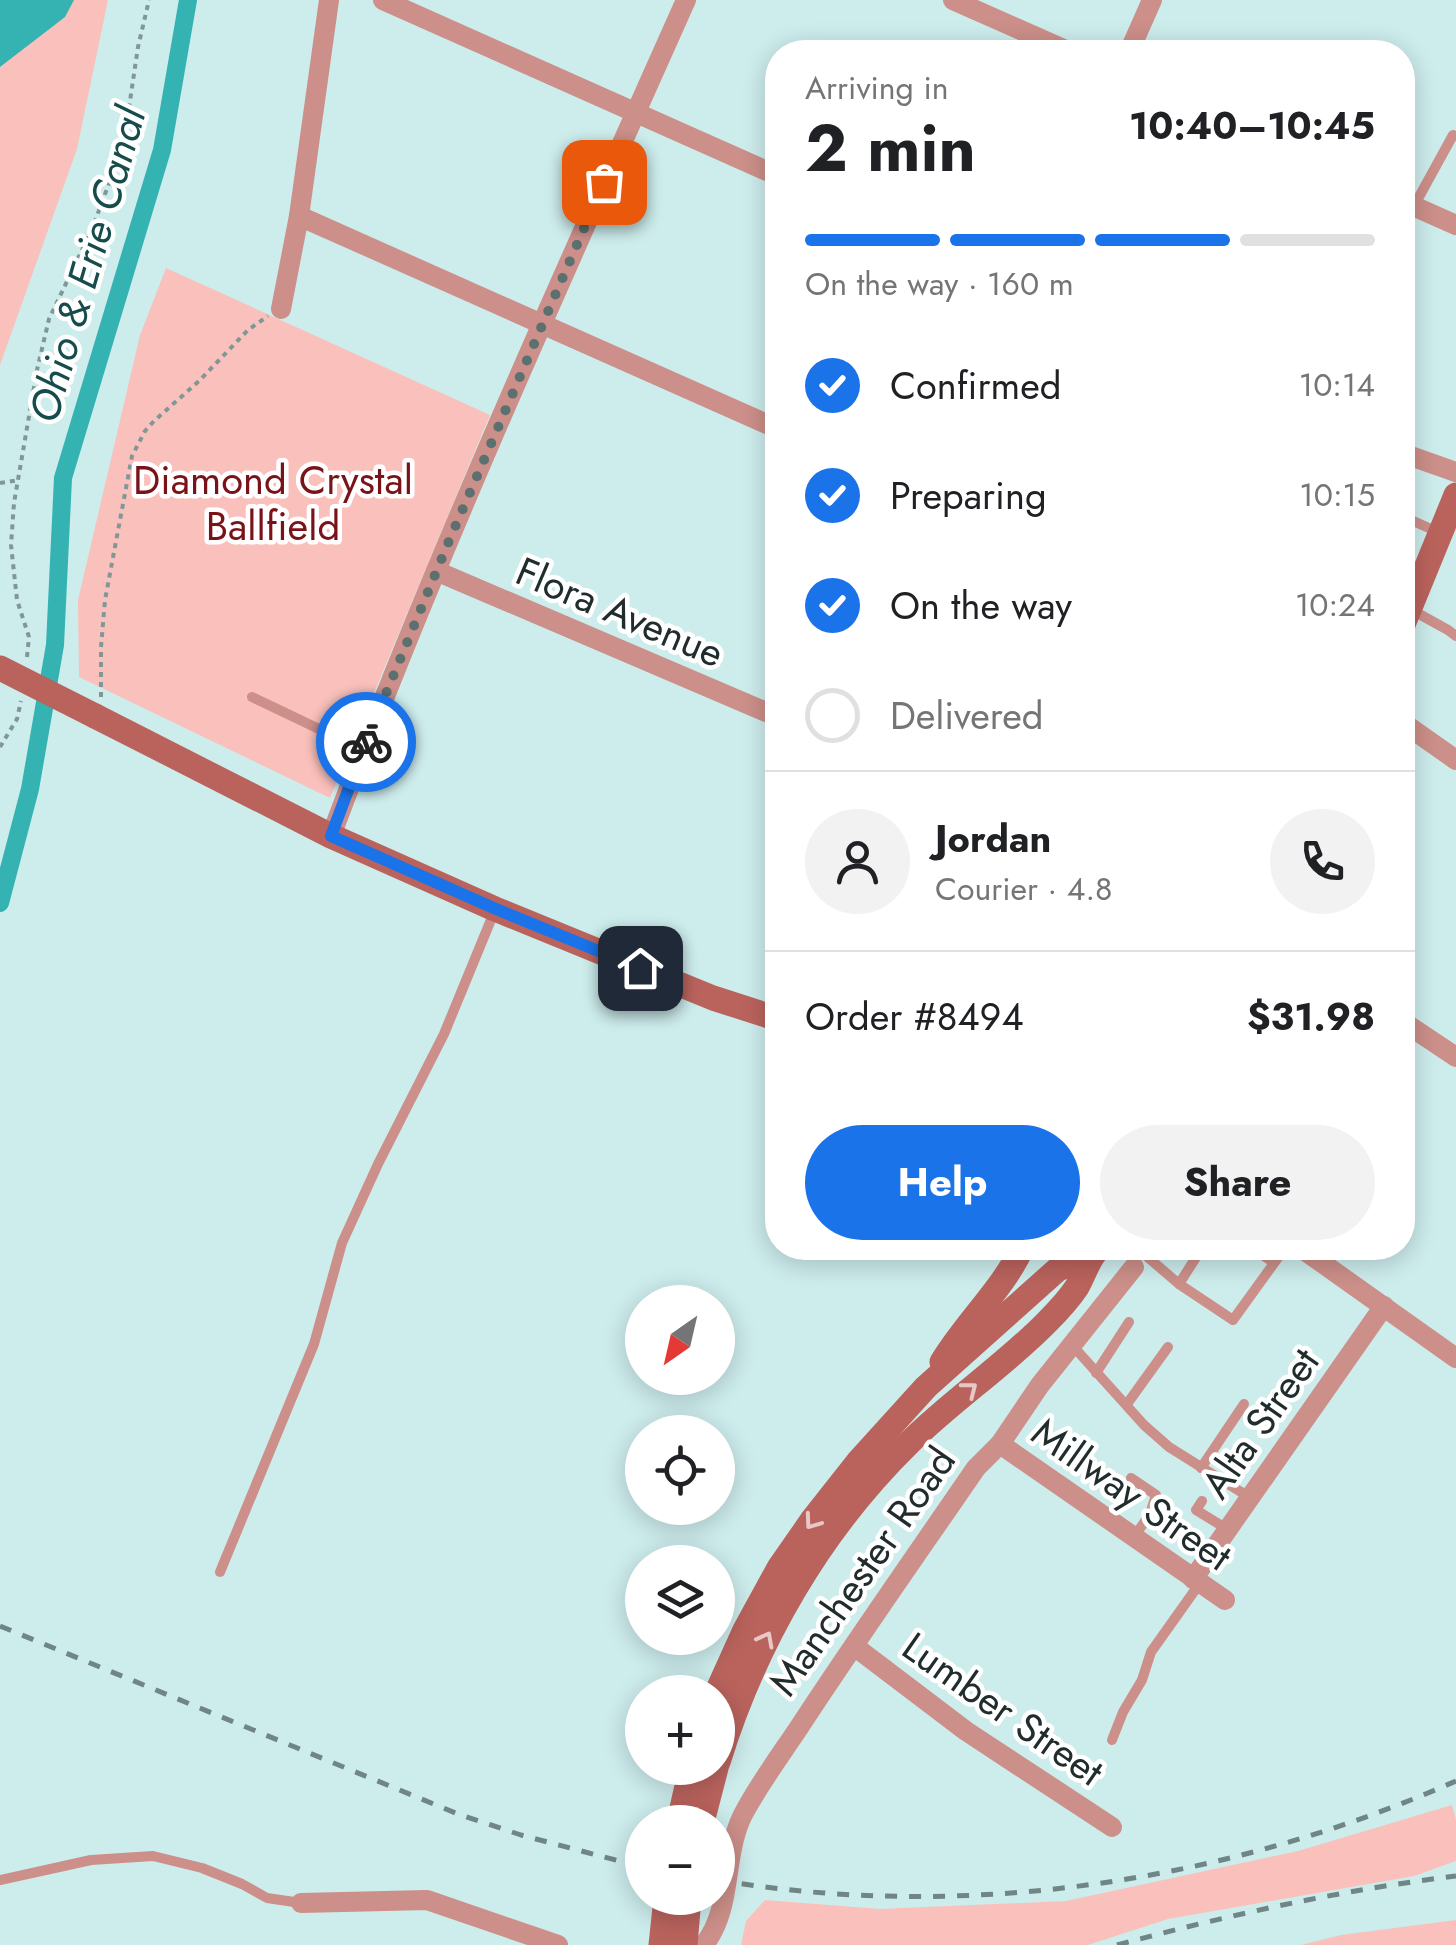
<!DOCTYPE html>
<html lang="en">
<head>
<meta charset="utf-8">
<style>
	body { margin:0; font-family:Jost,sans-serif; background:#f2f2f2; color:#202124; height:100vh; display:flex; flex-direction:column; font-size:38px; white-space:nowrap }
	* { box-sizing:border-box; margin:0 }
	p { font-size:32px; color:#757577 }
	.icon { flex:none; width:55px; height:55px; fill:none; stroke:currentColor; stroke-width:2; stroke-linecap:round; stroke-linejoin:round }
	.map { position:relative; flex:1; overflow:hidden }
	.side { position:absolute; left:765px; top:40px; width:650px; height:1220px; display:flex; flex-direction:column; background:#fff; border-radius:40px; box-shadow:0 5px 25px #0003 }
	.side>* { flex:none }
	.needle { width:65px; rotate:214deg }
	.fabs { position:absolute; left:625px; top:1285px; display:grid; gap:20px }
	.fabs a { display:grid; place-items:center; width:110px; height:110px; border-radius:50%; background:#fff; box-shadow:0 5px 25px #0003; font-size:50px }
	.pin { position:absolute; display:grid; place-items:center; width:85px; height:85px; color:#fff; margin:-42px; border-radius:20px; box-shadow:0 5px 15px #0006 }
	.courier { position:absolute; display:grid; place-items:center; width:100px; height:100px; margin:-50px; border:8px solid #1a73e8; border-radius:50%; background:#fff; color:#222; box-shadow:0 2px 12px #0007 }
	.headline em { font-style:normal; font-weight:700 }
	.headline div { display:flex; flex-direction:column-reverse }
	.headline { display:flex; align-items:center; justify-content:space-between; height:170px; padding:0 40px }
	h1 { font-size:65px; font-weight:700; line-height:75px }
	.bar { display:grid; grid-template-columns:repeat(4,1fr); gap:15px 10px; align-content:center; height:120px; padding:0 40px }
	.bar i { height:12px; border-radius:8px; background:#e0e0e0 }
	.bar .current { background:#1a73e8 }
	.bar p { grid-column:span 4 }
	.line { display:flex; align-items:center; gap:25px; padding:0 40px; border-top:2px solid #e0e0e0 }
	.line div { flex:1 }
	.round { display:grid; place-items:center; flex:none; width:105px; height:105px; border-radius:52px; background:#f2f2f2 }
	ol { padding:0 40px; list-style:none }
	li { display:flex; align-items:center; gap:30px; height:110px }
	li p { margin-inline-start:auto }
	li .icon { padding:10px; border-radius:50%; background:#1a73e8; color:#fff; stroke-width:4 }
	li:last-child { color:#757577 }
	li i { width:55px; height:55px; border:5px solid #e0e0e0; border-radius:50% }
	.primary-button { display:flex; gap:20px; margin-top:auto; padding:20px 40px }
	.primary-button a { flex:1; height:115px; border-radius:60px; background:#1a73e8; color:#fff; font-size:40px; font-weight:700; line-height:115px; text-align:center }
	.primary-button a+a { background:#f2f2f2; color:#202124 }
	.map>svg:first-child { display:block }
	.green { fill:#fac1bc }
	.water { fill:#35b2b2 }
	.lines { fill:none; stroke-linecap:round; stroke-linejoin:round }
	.canal { stroke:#35b2b2; stroke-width:18 }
	.path { stroke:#819797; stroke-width:4; stroke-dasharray:5 5; stroke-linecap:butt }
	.service { stroke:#cc8f89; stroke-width:10 }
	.minor { stroke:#cc8f89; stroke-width:20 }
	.secondary { stroke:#ba635d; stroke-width:25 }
	.rail { stroke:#708585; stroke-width:5; stroke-dasharray:12 12; stroke-linecap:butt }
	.secondary-bridge { stroke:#ba635d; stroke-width:25 }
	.oneway { stroke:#e7c8c6 }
	.done { stroke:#5d7070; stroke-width:10; stroke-dasharray:0 18 }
	.route { stroke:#1a73e8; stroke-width:12 }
	.labels { text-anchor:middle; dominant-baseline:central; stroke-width:9; stroke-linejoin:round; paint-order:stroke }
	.park-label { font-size:40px; fill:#7a1318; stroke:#fff }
	.street-label { font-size:40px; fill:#212d2d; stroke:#fff }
	.water-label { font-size:42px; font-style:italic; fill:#174c4c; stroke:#fff }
</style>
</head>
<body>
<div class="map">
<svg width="1456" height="1945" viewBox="0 0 1456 1945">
	<rect width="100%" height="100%" fill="#cdecec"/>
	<g class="green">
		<polygon points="0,0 108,0 77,149 0,365"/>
		<polygon points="166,268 490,415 330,798 79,677 78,600 140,335"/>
		<polygon points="1452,1805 1456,1820 1456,1861 1414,1876 1168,1919 1088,1945 741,1945 746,1921 765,1900 880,1909 1066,1901 1298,1851"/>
		<polygon points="1456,1920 1456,1945 1301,1945 1341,1935"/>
	</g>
	<polygon class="water" points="0,0 74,0 65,17 0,67"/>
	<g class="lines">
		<polyline class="canal" points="0,903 30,789 55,645 63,478 162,150 188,0"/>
		<g class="path">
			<polyline points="0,483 19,480"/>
			<polyline points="27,657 29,637 17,600 11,545 14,503 37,370 49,319 92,229 114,170 127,121 138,47 149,0"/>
			<polyline points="101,697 101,647 105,600 132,456 145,431 154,421 199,381 248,330 268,316"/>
			<polyline points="0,747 17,719 21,701"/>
		</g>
		<g class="service">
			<polyline points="1414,206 1453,135 1456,136"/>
			<polyline points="1402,516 1440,533"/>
			<polyline points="1410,609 1448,630 1456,636"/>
			<polyline points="252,697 363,750"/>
			<polyline points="1137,1248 1179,1284 1233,1320 1285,1248"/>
			<polyline points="1252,1248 1273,1262"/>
			<polyline points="1179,1284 1202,1248"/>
			<polyline points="1072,1345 1144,1425 1169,1447 1249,1497"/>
			<polyline points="1096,1373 1129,1322"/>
			<polyline points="1127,1404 1168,1347"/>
			<polyline points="1201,1468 1244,1404"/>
			<polyline points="1131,1478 1156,1495 1150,1514 1134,1537"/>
			<polyline points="1202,1501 1196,1510 1227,1529"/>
			<polyline points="220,1572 314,1344 342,1243 378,1164 444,1034 495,910"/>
			<polyline points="1112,1740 1123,1712 1142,1680 1151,1652 1200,1583"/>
			<polyline points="0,1880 91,1860 153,1856 202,1868 242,1884 267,1898 301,1903"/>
		</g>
		<g class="minor">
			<polyline points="383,0 778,176"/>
			<polyline points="953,0 1070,52"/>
			<polyline points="1129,52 1152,0"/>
			<polyline points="1402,201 1456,225"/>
			<polyline points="299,216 778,429"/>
			<polyline points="281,309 299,216 329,0"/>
			<polyline points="1402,453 1456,472"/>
			<polyline points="436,571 778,717"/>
			<polyline points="1402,722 1456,760"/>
			<path d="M331,836C437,552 563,276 686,0"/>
			<polyline points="1402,1021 1456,1057"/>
			<polyline points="1301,1248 1456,1358"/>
			<polyline points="1000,1444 1225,1600"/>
			<polyline points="1193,1579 1384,1306"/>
			<polyline points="854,1646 966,1731 1112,1827"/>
			<polyline points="301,1903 427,1900 558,1945"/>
			<path d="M704,1945C735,1905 721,1851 746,1809C762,1780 782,1753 800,1726C857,1639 917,1554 976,1468L1000,1444L1040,1385L1134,1267"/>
		</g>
		<g class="secondary">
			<polyline points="1402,627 1456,495"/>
			<polyline points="95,716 331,836 495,909 713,998 778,1019"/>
			<path d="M942,1362C966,1322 1002,1290 1022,1248"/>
			<polyline points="717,1692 745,1630 779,1568 813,1519 858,1462 926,1387 1058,1269 1091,1257"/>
			<path d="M718,1762C755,1643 819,1531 909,1443C952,1400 1004,1366 1047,1322C1057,1312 1069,1299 1077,1287C1085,1273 1088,1259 1099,1248"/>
			<polyline points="679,1822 691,1768"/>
			<polyline points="702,1822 716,1768"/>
			<polyline points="661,1945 666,1898"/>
			<polyline points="685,1945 689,1898"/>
		</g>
		<g class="rail">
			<polyline points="0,1626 458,1814 521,1835 642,1867"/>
			<path d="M718,1880C965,1922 1227,1882 1456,1781"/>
			<path d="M1117,1945C1229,1915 1341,1890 1456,1876"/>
		</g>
		<polyline class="secondary-bridge" points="0,668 95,716"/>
	</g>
	<defs><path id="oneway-chevron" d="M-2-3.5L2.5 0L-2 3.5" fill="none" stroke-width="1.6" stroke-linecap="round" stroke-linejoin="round" transform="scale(2.5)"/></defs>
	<g class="oneway">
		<use href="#oneway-chevron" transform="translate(970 1389) rotate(-38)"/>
		<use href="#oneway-chevron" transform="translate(812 1522) rotate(126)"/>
		<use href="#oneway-chevron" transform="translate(766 1639) rotate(-62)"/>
	</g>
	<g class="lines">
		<polyline class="done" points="366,742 449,541 604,182"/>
		<polyline class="route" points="366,742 331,836 496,909 640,968"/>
	</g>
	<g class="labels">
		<g class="park-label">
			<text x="273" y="480">Diamond Crystal<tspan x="273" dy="46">Ballfield</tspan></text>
		</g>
		<g class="street-label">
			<text transform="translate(620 612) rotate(23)">Flora Avenue</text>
			<text transform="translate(1260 1423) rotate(-55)">Alta Street</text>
			<text transform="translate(1132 1494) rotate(35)">Millway Street</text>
			<text transform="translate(862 1571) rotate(-55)">Manchester Road</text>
			<text transform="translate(1003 1709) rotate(35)">Lumber Street</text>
		</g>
		<g class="water-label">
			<text transform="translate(87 265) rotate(-74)">Ohio &amp; Erie Canal</text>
		</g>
	</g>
</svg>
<div class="fabs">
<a><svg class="needle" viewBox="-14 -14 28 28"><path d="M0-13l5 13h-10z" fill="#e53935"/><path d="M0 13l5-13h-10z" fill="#757577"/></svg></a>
<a><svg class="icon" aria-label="locate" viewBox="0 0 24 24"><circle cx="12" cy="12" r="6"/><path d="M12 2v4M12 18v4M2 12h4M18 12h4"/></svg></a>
<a><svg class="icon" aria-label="layers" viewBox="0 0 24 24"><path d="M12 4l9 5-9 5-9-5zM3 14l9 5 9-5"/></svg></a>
<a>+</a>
<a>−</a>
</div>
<div class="pin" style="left:604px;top:182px;background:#ea580c"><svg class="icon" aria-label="bag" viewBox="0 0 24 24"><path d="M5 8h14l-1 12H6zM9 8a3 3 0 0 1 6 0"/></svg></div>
<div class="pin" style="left:640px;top:968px;background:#1f2937"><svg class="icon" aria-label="home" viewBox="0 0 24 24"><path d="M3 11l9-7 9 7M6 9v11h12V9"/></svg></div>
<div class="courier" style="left:366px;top:742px"><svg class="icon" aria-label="bike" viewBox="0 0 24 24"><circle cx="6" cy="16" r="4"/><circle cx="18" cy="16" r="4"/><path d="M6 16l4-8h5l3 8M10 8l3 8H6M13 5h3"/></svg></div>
<section class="side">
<div class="headline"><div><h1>2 min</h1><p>Arriving in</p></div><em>10:40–10:45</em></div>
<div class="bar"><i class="current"></i><i class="current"></i><i class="current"></i><i></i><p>On the way · 160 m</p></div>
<ol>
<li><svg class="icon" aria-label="check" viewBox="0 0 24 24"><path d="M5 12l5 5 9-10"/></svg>Confirmed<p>10:14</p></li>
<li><svg class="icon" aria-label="check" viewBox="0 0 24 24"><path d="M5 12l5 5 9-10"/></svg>Preparing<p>10:15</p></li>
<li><svg class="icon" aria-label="check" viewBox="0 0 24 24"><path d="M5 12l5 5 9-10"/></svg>On the way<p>10:24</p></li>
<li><i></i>Delivered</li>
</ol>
<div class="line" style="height:180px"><a class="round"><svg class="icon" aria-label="person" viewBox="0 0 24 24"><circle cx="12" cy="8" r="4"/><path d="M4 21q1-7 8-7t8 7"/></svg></a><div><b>Jordan</b><p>Courier · 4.8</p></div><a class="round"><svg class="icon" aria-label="phone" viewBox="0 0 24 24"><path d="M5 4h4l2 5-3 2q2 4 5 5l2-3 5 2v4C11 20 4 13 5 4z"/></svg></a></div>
<div class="line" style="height:130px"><div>Order #8494</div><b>$31.98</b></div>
<div class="primary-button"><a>Help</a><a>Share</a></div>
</section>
</div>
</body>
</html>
